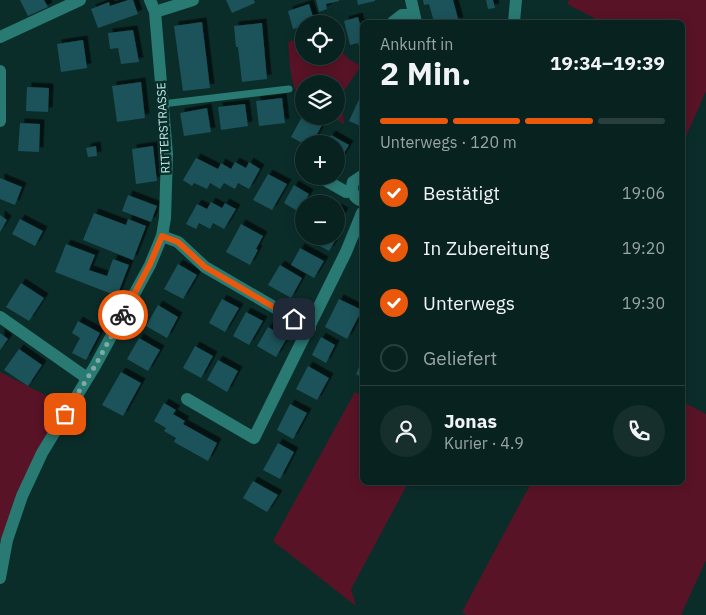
<!DOCTYPE html>
<html lang="de">
<head>
<meta charset="utf-8">
<style>
	body { margin:0; font-family:"IBM Plex Sans",sans-serif; background:#162f2d; color:#f1f3f6; height:100vh; display:flex; flex-direction:column; font-size:19px; white-space:nowrap }
	* { box-sizing:border-box; margin:0 }
	p { font-size:16px; color:#98a4a5 }
	.icon { flex:none; width:28px; height:28px; fill:none; stroke:currentColor; stroke-width:2; stroke-linecap:round; stroke-linejoin:round }
	.map { position:relative; flex:1; overflow:hidden }
	.drawer { position:absolute; left:360px; top:20px; width:325px; height:465px; display:flex; flex-direction:column; background:#082220; border-radius:8px; box-shadow:0 2px 12px #0003,0 0 0 1px #293f3e }
	.drawer>* { flex:none }
	.controls { position:absolute; left:295px; top:15px; display:grid; gap:10px }
	.controls a { display:grid; place-items:center; width:50px; height:50px; border-radius:50%; background:#082220; box-shadow:0 2px 12px #0003,0 0 0 1px #293f3e; font-size:25px }
	.pin { position:absolute; display:grid; place-items:center; width:42px; height:42px; color:#fff; margin:-21px; border-radius:10px; box-shadow:0 2px 8px #0006 }
	.courier { position:absolute; display:grid; place-items:center; width:50px; height:50px; margin:-25px; border:4px solid #ea580c; border-radius:50%; background:#fff; color:#222; box-shadow:0 1px 6px #0007 }
	.overview em { font-style:normal; font-weight:800 }
	.overview div { display:flex; flex-direction:column-reverse }
	.overview { display:flex; align-items:center; justify-content:space-between; height:85px; padding:0 20px }
	h1 { font-size:32px; font-weight:800; line-height:38px }
	.bar { display:grid; grid-template-columns:repeat(4,1fr); gap:8px 5px; align-content:center; height:60px; padding:0 20px }
	.bar i { height:6px; border-radius:4px; background:#293f3e }
	.bar .on { background:#ea580c }
	.bar p { grid-column:span 4 }
	.line { display:flex; align-items:center; gap:12px; padding:0 20px; border-top:1px solid #293f3e }
	.line div { flex:1 }
	.round { display:grid; place-items:center; flex:none; width:52px; height:52px; border-radius:26px; background:#162f2d }
	ol { padding:0 20px; list-style:none }
	li { display:flex; align-items:center; gap:15px; height:55px }
	li p { margin-inline-start:auto }
	li .icon { padding:5px; border-radius:50%; background:#ea580c; color:#fff; stroke-width:4 }
	li:last-child { color:#98a4a5 }
	li i { width:28px; height:28px; border:2px solid #293f3e; border-radius:50% }
	.map>svg:first-child { display:block }
	.green { fill:#591327 }
	.building { fill:#1b525a; filter:url(#shadow) }
	.lines { fill:none; stroke-linecap:round; stroke-linejoin:round }
	.lane { stroke:#2a7a74; stroke-width:7 }
	.street { stroke:#2a7a74; stroke-width:12 }
	.done { stroke:#80aaa6; stroke-width:5; stroke-dasharray:0 9 }
	.route { stroke:#ea580c; stroke-width:6 }
	.labels { text-anchor:middle; dominant-baseline:central; stroke-width:5; stroke-linejoin:round; paint-order:stroke }
	.street-label { font-size:12px; fill:#bfede8; stroke:#0b2d2a }
</style>
</head>
<body>
<div class="map">
<svg width="706" height="615" viewBox="0 0 706 615">
	<defs>
		<filter id="shadow"><feDropShadow dx="4.5" dy="-4.5" stdDeviation="0" flood-color="#0009"/></filter>
	</defs>
	<rect width="100%" height="100%" fill="#0b2d2a"/>
	<g class="green">
		<polygon points="569,0 706,0 706,91 683,143 682,22 593,22 594,18 567,4"/>
		<path d="M336,34C342,53 343,57 361,66L341,95L344,124L330,116H336V84H304V101C289,91 290,58 288,42L304,38V56H336Z"/>
		<polygon points="0,372 65,405 16,495 0,544"/>
		<polygon points="355,392 362,396 362,482 408,483 351,589 356,606 273,541"/>
		<polygon points="683,402 706,414 706,560 681,615 466,615 462,612 531,483 682,482"/>
	</g>
	<g class="building">
		<polygon points="20,0 44,0 48,7 28,16"/>
		<polygon points="128,0 133,0 138,14 98,28 91,9 109,2 110,6"/>
		<polygon points="226,0 254,0 255,3 232,13"/>
		<polygon points="316,0 339,0 339,1 326,4 327,9 319,12"/>
		<polygon points="357,0 375,0 375,1 358,5"/>
		<polygon points="423,0 453,0 459,22 434,22 429,4 424,5"/>
		<polygon points="486,0 493,0 495,8 488,9"/>
		<polygon points="309,4 315,23 304,24 304,26 293,29 288,11"/>
		<polygon points="358,17 360,24 362,23 362,45 359,46 358,43 350,45 344,21"/>
		<polygon points="202,22 210,88 183,91 174,26"/>
		<polygon points="262,23 267,79 242,82 238,47 236,47 234,26"/>
		<polygon points="133,30 139,62 121,64 118,48 110,49 108,33"/>
		<polygon points="83,40 87,68 61,72 57,44"/>
		<polygon points="141,82 145,118 117,122 112,86"/>
		<polygon points="27,87 49,88 48,112 26,111"/>
		<polygon points="361,95 362,96 362,127 349,121"/>
		<polygon points="282,98 285,123 259,126 256,101"/>
		<polygon points="245,104 248,126 221,130 218,107"/>
		<polygon points="207,108 211,132 184,136 180,113"/>
		<polygon points="304,113 304,116 322,125 312,144 304,144 291,137"/>
		<polygon points="20,123 40,124 39,152 18,151"/>
		<polygon points="331,135 349,145 336,167 336,144 325,144"/>
		<polygon points="96,146 97,156 88,157 86,148"/>
		<polygon points="153,146 157,181 136,184 132,149"/>
		<polygon points="196,158 218,169 221,163 231,169 235,162 246,168 249,162 260,169 249,189 238,183 235,189 224,183 220,189 210,183 207,189 194,183 192,186 183,180"/>
		<polygon points="268,174 287,184 272,210 253,200"/>
		<polygon points="0,178 22,187 15,205 0,199"/>
		<polygon points="294,185 309,194 299,212 284,203"/>
		<polygon points="128,195 157,206 151,222 122,211"/>
		<polygon points="211,202 222,208 225,203 236,209 224,229 213,223 210,229 199,223 196,229 186,224 197,204 207,209"/>
		<polygon points="336,208 344,212 336,226"/>
		<polygon points="94,213 126,225 128,219 146,226 133,260 83,240"/>
		<polygon points="0,215 7,220 0,232"/>
		<polygon points="20,219 43,231 35,246 12,234"/>
		<polygon points="241,224 263,236 256,249 258,250 250,265 226,252"/>
		<polygon points="310,236 326,236 335,241 329,251 308,239"/>
		<polygon points="66,244 95,255 89,270 107,276 113,259 129,265 117,296 55,272"/>
		<polygon points="300,248 324,261 314,278 291,265"/>
		<polygon points="178,264 197,275 183,299 164,289"/>
		<polygon points="280,265 302,278 291,298 268,285"/>
		<polygon points="21,283 44,298 29,321 6,307"/>
		<polygon points="222,299 239,308 225,332 209,323"/>
		<polygon points="339,299 362,310 347,339 325,327"/>
		<polygon points="158,305 178,317 167,338 146,326"/>
		<polygon points="246,312 263,321 249,345 233,336"/>
		<polygon points="78,321 100,333 86,360 72,353 80,338 72,333"/>
		<polygon points="268,327 287,338 276,357 257,346"/>
		<polygon points="0,333 8,339 0,350"/>
		<polygon points="321,337 335,345 326,363 312,355"/>
		<polygon points="139,338 160,350 148,371 127,359"/>
		<polygon points="195,346 213,356 201,378 183,368"/>
		<polygon points="19,349 42,365 28,386 4,370"/>
		<polygon points="218,360 238,371 227,392 207,380"/>
		<polygon points="362,360 362,378 356,374"/>
		<polygon points="308,366 329,378 317,400 296,389"/>
		<polygon points="121,372 141,383 123,416 102,405"/>
		<polygon points="164,403 176,410 173,414 185,421 183,424 217,443 208,461 174,442 176,438 164,431 166,428 154,421"/>
		<polygon points="290,404 307,413 293,439 277,430"/>
		<polygon points="278,443 294,452 280,479 263,470"/>
		<polygon points="253,481 278,495 267,512 243,498"/>
	</g>
	<g class="lines">
		<polyline class="lane" points="162,104 289,89"/>
		<g class="street">
			<polyline points="411,0 416,22"/>
			<polyline points="155,12 193,0"/>
			<polyline points="393,22 402,15 414,15"/>
			<polyline points="514,22 516,0"/>
			<polyline points="0,37 80,0"/>
			<polyline points="0,71 0,121"/>
			<polyline points="318,176 346,192 352,190"/>
			<path d="M362,176L353,182C350,191 354,198 362,201"/>
			<polyline points="162,236 178,242 205,267 310,328"/>
			<polyline points="0,317 87,378"/>
			<polyline points="187,399 254,438 346,252 362,213"/>
			<polyline points="0,578 7,540 22,496 42,453 95,366 150,265 162,236 165,218 167,154 155,12 150,0"/>
		</g>
	</g>
	<g class="lines">
		<polyline class="done" points="65,414 95,366 123,315"/>
		<polyline class="route" points="123,315 150,264 162,236 178,242 205,267 294,319"/>
	</g>
	<g class="labels">
		<g class="street-label">
			<text transform="translate(163 128) rotate(-93)">RITTERSTRASSE</text>
		</g>
	</g>
</svg>
<div class="controls">
<a><svg class="icon" aria-label="locate" viewBox="0 0 24 24"><circle cx="12" cy="12" r="6"/><path d="M12 2v4M12 18v4M2 12h4M18 12h4"/></svg></a>
<a><svg class="icon" aria-label="layers" viewBox="0 0 24 24"><path d="M12 4l9 5-9 5-9-5zM3 14l9 5 9-5"/></svg></a>
<a>+</a>
<a>−</a>
</div>
<div class="pin" style="left:65px;top:414px;background:#ea580c"><svg class="icon" aria-label="bag" viewBox="0 0 24 24"><path d="M5 8h14l-1 12H6zM9 8a3 3 0 0 1 6 0"/></svg></div>
<div class="pin" style="left:294px;top:319px;background:#1f2937"><svg class="icon" aria-label="home" viewBox="0 0 24 24"><path d="M3 11l9-7 9 7M6 9v11h12V9"/></svg></div>
<div class="courier" style="left:123px;top:315px"><svg class="icon" aria-label="bike" viewBox="0 0 24 24"><circle cx="6" cy="16" r="4"/><circle cx="18" cy="16" r="4"/><path d="M6 16l4-8h5l3 8M10 8l3 8H6M13 5h3"/></svg></div>
<section class="drawer">
<div class="overview"><div><h1>2 Min.</h1><p>Ankunft in</p></div><em>19:34–19:39</em></div>
<div class="bar"><i class="on"></i><i class="on"></i><i class="on"></i><i></i><p>Unterwegs · 120 m</p></div>
<ol>
<li><svg class="icon" aria-label="check" viewBox="0 0 24 24"><path d="M5 12l5 5 9-10"/></svg>Bestätigt<p>19:06</p></li>
<li><svg class="icon" aria-label="check" viewBox="0 0 24 24"><path d="M5 12l5 5 9-10"/></svg>In Zubereitung<p>19:20</p></li>
<li><svg class="icon" aria-label="check" viewBox="0 0 24 24"><path d="M5 12l5 5 9-10"/></svg>Unterwegs<p>19:30</p></li>
<li><i></i>Geliefert</li>
</ol>
<div class="line" style="height:90px"><a class="round"><svg class="icon" aria-label="person" viewBox="0 0 24 24"><circle cx="12" cy="8" r="4"/><path d="M4 21q1-7 8-7t8 7"/></svg></a><div><b>Jonas</b><p>Kurier · 4.9</p></div><a class="round"><svg class="icon" aria-label="phone" viewBox="0 0 24 24"><path d="M5 4h4l2 5-3 2q2 4 5 5l2-3 5 2v4C11 20 4 13 5 4z"/></svg></a></div>
</section>
</div>
</body>
</html>
